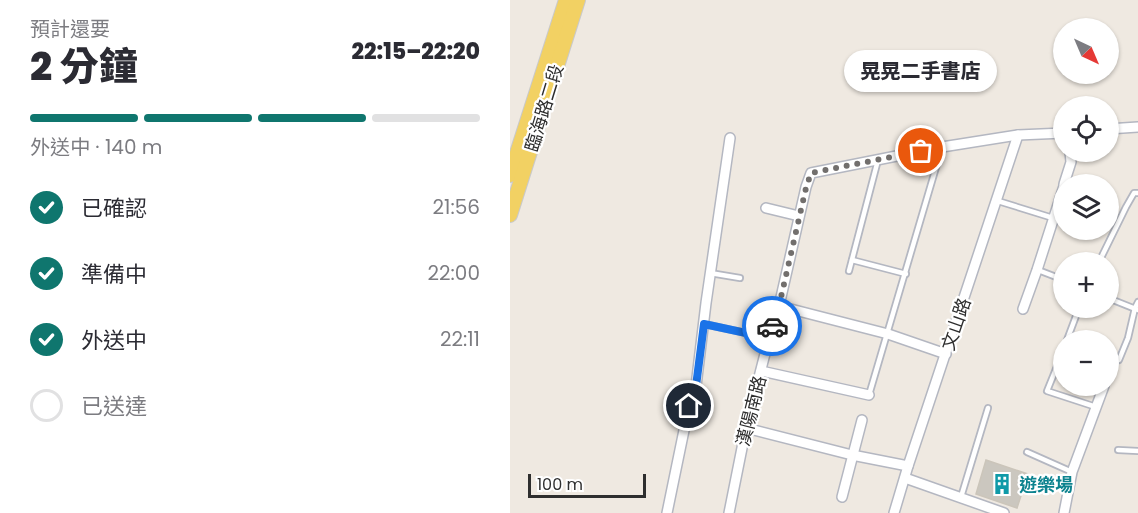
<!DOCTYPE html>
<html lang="zh-TW">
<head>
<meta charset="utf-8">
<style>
	body { margin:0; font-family:Poppins,"Noto Sans TC",sans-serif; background:#f7f7f7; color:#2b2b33; height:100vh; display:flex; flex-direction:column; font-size:22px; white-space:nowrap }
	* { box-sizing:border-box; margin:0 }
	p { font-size:20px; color:#7c7c81 }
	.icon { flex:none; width:33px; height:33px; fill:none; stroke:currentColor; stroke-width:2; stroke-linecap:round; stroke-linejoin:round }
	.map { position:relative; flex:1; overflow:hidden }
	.drawer { display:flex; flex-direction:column; background:#fff; width:510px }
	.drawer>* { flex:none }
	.needle { width:39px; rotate:136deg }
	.fabs { position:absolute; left:543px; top:18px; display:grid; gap:12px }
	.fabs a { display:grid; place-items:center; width:66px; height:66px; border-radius:50%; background:#fff; box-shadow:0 2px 4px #0004; font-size:30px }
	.scale { position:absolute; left:18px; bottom:15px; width:118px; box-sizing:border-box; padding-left:6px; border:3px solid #2e2e2e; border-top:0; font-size:16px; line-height:21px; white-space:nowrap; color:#2e2e2e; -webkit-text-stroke:4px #fff; paint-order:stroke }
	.pin { position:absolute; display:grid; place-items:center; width:51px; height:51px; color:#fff; margin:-26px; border:3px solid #fff; border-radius:50%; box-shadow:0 2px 6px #0007 }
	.courier { position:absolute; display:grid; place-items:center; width:60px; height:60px; margin:-30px; border:4px solid #1a73e8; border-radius:50%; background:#fff; color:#222; box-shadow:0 2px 8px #0007 }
	.bubble { position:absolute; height:42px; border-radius:21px; background:#fff; box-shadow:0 2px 4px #0004; font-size:20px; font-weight:800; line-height:42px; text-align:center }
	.headline em { font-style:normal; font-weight:800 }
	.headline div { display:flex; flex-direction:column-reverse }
	.headline { display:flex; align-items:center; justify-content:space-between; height:102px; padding:0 30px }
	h1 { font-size:39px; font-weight:800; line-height:45px }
	.bar { display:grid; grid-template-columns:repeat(4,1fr); gap:9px 6px; align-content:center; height:72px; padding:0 30px }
	.bar i { height:8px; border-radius:4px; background:#e1e1e2 }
	.bar .on { background:#0f766e }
	.bar p { grid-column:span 4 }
	ol { padding:0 30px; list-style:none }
	li { display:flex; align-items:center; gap:18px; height:66px }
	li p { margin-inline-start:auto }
	li .icon { padding:6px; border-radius:50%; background:#0f766e; color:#fff; stroke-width:4 }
	li:last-child { color:#7c7c81 }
	li i { width:33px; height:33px; border:3px solid #e1e1e2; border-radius:50% }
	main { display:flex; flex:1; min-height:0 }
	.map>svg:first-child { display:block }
	.building { fill:#cbc7bf; stroke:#cbc5ba; stroke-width:1.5 }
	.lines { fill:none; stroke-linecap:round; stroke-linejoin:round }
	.service-casing { stroke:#b4b7c1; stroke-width:8 }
	.minor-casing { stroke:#b4b7c1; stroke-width:12 }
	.primary-casing { stroke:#c9c9c9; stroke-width:16 }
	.service { stroke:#fff; stroke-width:4.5 }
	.minor { stroke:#fff; stroke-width:9 }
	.primary { stroke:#f2d163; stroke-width:14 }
	.done { stroke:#726f6d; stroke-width:6; stroke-dasharray:0 10.8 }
	.route { stroke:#1a73e8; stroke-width:8 }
	.labels { text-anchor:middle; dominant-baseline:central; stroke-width:4.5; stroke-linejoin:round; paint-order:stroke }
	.street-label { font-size:18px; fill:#2e2e2e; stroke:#fff }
	.culture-label { font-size:18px; font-weight:bold; fill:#0d838f; stroke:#fff; text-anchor:start }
</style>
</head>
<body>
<main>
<section class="drawer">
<div class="headline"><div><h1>2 分鐘</h1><p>預計還要</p></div><em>22:15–22:20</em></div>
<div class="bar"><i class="on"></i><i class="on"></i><i class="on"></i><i></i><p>外送中 · 140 m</p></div>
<ol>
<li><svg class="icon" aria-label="check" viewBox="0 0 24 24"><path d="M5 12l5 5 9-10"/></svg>已確認<p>21:56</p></li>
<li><svg class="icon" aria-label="check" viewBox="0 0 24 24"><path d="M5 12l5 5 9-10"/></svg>準備中<p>22:00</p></li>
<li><svg class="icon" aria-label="check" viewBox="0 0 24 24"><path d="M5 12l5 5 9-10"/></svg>外送中<p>22:11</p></li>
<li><i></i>已送達</li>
</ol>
</section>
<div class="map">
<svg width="628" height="513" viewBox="0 0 628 513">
	<rect width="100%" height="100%" fill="#efe9e1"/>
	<polygon class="building" points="476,460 518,474 507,508 466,494"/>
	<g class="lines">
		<defs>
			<g id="service">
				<polyline points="488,201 543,218"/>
				<polyline points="342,260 396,274"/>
				<polyline points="589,262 616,207 624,193 628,193"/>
				<polyline points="528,270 554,280"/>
				<polyline points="339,271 368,160"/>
				<polyline points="200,273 230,278"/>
				<polyline points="598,298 628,310"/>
				<polyline points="194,324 259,338"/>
				<polyline points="557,340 569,308"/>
				<polyline points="554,349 537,391 586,407"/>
				<polyline points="609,360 618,338 625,308 628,302"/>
				<polyline points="359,395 432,147"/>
				<polyline points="608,450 628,451"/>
				<polyline points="517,452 562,472"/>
				<polyline points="451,497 478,408"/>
			</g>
			<g id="minor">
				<polyline points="598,129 628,127"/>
				<polyline points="554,184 561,162 560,152"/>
				<polyline points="256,208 289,216"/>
				<polyline points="269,306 378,334 436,354"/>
				<polyline points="513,309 527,270 554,186"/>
				<polyline points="251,371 359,395"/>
				<polyline points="236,428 342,455 398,466"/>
				<polyline points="395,478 494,513"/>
				<polyline points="332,497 352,420"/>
				<polyline points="157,513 179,406 186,386 196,303 220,138"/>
				<polyline points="219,513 236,428 259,338 269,306 296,187 301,173 432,147 508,135 554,133"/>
				<polyline points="384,513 398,466 508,135"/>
				<polyline points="554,513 562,472 594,386"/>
			</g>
			<g id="primary">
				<polyline points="0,175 56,0"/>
				<polyline points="0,215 68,0"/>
			</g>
		</defs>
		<use href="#service" class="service-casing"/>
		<use href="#minor" class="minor-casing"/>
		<use href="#primary" class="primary-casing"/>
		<use href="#service" class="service"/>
		<use href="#minor" class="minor"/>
		<use href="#primary" class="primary"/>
	</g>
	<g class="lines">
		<polyline class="done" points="262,326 269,306 296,188 301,173 411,151"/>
		<polyline class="route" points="179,406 186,386 194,324 259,338 262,326"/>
	</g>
	<defs>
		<symbol id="building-bare" viewBox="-9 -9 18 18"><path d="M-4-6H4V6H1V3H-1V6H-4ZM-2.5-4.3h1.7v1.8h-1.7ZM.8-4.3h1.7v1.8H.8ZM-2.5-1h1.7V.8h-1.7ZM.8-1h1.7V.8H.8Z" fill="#0f9aa8" stroke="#fff" stroke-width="2.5" paint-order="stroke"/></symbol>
	</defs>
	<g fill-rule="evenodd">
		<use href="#building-bare" x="477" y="469" width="30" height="30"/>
	</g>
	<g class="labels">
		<g class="street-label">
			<text transform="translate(34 108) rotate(-73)">臨海路二段</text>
			<text transform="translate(446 324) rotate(-71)">文山路</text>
			<text transform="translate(241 411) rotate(-76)">漢陽南路</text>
		</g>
		<g class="culture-label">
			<text x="509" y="484">遊樂場</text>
		</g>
	</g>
</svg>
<div class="fabs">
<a><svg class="needle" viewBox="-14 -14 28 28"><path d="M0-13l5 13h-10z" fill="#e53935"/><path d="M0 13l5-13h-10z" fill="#7c7c81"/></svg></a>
<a><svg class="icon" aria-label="locate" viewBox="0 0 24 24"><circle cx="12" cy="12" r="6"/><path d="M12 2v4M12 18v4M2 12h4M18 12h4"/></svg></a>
<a><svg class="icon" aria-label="layers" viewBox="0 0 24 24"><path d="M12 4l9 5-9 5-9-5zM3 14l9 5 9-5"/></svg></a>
<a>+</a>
<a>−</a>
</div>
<div class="scale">100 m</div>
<div class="pin" style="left:411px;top:151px;background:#ea580c"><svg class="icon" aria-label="bag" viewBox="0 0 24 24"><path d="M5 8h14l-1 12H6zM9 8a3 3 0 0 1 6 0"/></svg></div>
<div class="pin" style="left:179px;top:406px;background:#1f2937"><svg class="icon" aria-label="home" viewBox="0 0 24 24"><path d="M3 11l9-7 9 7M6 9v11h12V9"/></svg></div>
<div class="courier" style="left:262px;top:326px"><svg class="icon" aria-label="car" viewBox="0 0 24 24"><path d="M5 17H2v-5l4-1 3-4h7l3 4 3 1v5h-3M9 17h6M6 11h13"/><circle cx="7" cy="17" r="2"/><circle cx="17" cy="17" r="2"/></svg></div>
<div class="bubble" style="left:334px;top:50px;width:153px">晃晃二手書店</div>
</div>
</main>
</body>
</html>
